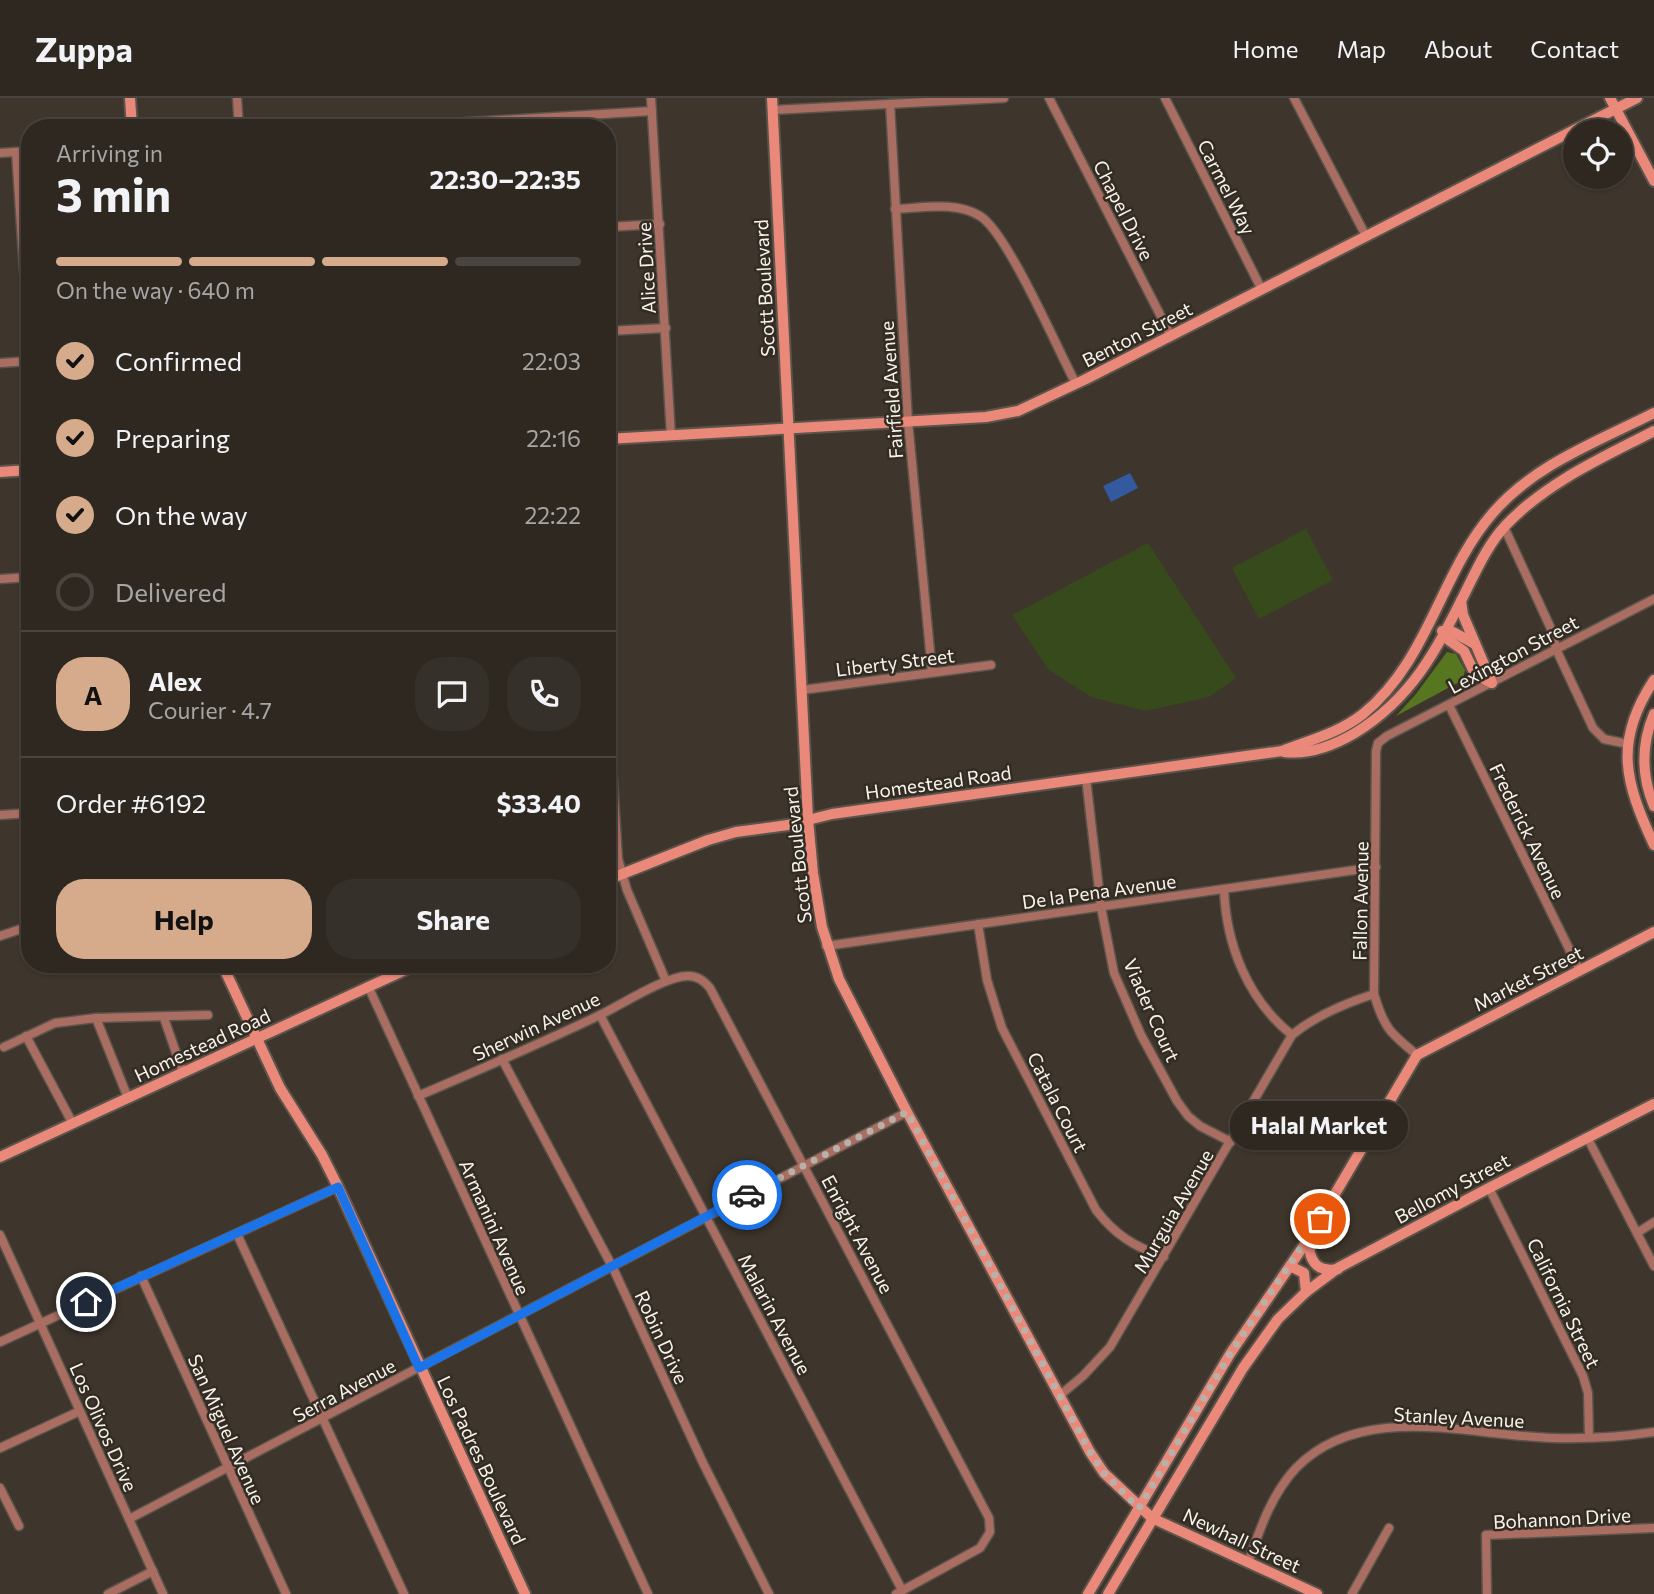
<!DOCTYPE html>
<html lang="en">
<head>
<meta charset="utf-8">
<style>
	body { margin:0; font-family:Commissioner,sans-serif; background:#36302a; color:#f1f3f6; height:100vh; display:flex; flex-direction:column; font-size:26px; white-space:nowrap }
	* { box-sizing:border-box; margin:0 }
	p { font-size:23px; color:#a7a6a5 }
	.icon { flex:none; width:38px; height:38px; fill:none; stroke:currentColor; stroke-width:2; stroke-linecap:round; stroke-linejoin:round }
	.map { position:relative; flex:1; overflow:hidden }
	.sheet { position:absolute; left:21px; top:21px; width:595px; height:854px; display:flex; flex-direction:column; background:#2e2821; border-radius:28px; box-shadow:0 2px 5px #0004,0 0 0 2px #49443f }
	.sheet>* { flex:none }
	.buttons { position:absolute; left:1563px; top:21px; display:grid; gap:14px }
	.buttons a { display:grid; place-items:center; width:70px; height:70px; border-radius:50%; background:#2e2821; box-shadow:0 2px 5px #0004,0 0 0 2px #49443f; font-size:35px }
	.pin { position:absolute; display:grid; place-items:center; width:60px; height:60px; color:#fff; margin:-30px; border:4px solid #fff; border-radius:50%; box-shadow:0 2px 7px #0007 }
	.courier { position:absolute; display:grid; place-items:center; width:70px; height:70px; margin:-35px; border:5px solid #1a73e8; border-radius:50%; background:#fff; color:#222; box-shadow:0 2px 9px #0007 }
	.bubble { position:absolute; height:49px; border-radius:24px; background:#2e2821; box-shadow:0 2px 5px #0004,0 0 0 2px #49443f; font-size:23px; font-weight:700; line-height:49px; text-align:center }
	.head em { font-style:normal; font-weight:700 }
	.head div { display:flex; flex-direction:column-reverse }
	.head { display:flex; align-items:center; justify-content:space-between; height:119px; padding:0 35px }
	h1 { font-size:46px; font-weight:700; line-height:52px }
	.bar { display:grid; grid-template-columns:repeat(4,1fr); gap:10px 7px; align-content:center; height:84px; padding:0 35px }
	.bar i { height:9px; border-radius:5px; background:#49443f }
	.bar .on { background:#d6ab8b }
	.bar p { grid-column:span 4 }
	.line { display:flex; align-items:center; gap:18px; padding:0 35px; border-top:2px solid #49443f }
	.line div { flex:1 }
	.round { display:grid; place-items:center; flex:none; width:74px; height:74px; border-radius:28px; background:#36302a }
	ol { padding:0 35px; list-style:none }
	li { display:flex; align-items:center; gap:21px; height:77px }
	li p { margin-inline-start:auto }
	li .icon { padding:7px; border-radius:50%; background:#d6ab8b; color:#111; stroke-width:4 }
	li:last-child { color:#a7a6a5 }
	li i { width:38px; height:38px; border:4px solid #49443f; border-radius:50% }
	.button { display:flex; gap:14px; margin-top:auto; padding:14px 35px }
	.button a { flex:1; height:80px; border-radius:28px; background:#d6ab8b; color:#111; font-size:28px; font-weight:700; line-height:80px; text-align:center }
	.button a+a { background:#36302a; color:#f1f3f6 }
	header { display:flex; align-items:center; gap:42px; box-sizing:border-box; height:98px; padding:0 35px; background:#2e2821; border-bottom:2px solid #49443f }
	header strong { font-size:33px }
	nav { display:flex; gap:38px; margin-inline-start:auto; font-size:24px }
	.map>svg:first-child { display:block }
	.green { fill:#374a1c }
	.forest { fill:#567720 }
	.water { fill:#335a9f }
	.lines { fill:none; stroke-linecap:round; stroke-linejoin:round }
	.street-casing { stroke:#5c544b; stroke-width:11 }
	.secondary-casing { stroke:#5c544b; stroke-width:14 }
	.street { stroke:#aa6d62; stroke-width:8 }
	.secondary { stroke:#ea8979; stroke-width:10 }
	.done { stroke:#b7b1a9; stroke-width:7; stroke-dasharray:0 12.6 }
	.route { stroke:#1a73e8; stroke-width:9 }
	.labels { text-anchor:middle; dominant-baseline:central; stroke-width:5; stroke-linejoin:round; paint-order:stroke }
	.street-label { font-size:19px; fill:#f8f3ed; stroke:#332c23 }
</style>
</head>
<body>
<header>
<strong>Zuppa</strong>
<nav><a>Home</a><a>Map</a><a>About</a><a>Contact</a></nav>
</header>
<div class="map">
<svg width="1654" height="1496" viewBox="0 0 1654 1496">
	<rect width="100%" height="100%" fill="#3e362c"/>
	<g class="green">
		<polygon points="1306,431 1333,482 1259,521 1232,470"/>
		<polygon points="1148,445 1236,580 1209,599 1146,613 1091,599 1048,571 1012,517"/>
	</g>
	<polygon class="forest" points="1447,554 1456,556 1465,572 1463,582 1396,618 1416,596"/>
	<polygon class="water" points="1130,375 1138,390 1111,404 1103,388"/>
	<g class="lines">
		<defs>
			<g id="street">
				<polyline points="237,0 239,30"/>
				<polyline points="651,0 671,338"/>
				<polyline points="1049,0 1171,238"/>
				<polyline points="1165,0 1262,192"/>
				<polyline points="1294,0 1366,138"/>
				<polyline points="890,6 908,323 932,574"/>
				<polyline points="773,12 1004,0"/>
				<polyline points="370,30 652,13"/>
				<polyline points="16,54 30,261"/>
				<polyline points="0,55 30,53"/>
				<path d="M895,111C922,110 956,103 980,118C1007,134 1058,252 1076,286"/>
				<polyline points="607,129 660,126"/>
				<polyline points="607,233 666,230"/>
				<polyline points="0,265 30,263"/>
				<polyline points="1504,429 1553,535 1556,551 1593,630 1604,641 1628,646"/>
				<polyline points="0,481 30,479"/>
				<polyline points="607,586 618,761 627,792 666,883"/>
				<polyline points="802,592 991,567"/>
				<polyline points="1449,607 1580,873"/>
				<polyline points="1086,680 1101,809 1114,875 1141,937 1177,1003 1188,1018 1200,1028 1231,1044"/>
				<polyline points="0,717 30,715"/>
				<path d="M1224,791C1226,847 1248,902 1292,937"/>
				<path d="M978,826L987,882L1002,930L1096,1112C1115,1137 1135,1149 1164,1159"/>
				<polyline points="0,838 30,828"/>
				<polyline points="826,848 1376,769"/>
				<polyline points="368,888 648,1496"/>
				<polyline points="600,917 902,1492"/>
				<polyline points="96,920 128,1000"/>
				<polyline points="164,920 183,975"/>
				<polyline points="26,938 73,1026"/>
				<polyline points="4,949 55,925 96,920 208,917"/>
				<path d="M1417,957C1390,935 1384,930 1374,896L1376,653L1378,645L1387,638L1654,501"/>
				<polyline points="502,961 613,1170 703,1365 769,1496"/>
				<path d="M418,998C479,972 540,946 600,917C621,907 665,878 688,878C698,878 704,883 710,890L989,1420L990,1434L980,1450L896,1496"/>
				<polyline points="1587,1039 1654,1168"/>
				<polyline points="1489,1090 1583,1278 1588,1295 1589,1339"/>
				<polyline points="1637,1135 1654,1124"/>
				<polyline points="237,1136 404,1496"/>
				<polyline points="0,1137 163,1496"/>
				<polyline points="141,1178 286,1496"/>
				<polyline points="0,1244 338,1089"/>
				<path d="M1059,1298L1083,1278L1110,1249L1292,937C1315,918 1346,905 1374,896"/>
				<polyline points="0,1350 80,1313"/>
				<polyline points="0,1390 19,1428"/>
				<polyline points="129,1421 907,1014"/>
				<path d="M1248,1465C1260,1431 1271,1397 1296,1370C1362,1302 1471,1338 1553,1340C1586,1341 1621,1339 1654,1334"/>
				<polyline points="108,1496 153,1473"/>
				<polyline points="1352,1496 1389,1430"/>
				<polyline points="1487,1496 1486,1437 1654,1430"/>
			</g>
			<g id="secondary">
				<polyline points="130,0 132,30"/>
				<polyline points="772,0 808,721 813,775 822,829 839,881 907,1014 1090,1354 1104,1375 1152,1420 1317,1496"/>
				<polyline points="1610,0 1654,83"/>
				<polyline points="607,341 986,319 1018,313 1086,281 1637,0"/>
				<polyline points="0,374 30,372"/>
				<polyline points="1461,503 1463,517 1492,585"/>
				<polyline points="1442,533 1453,534 1475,546"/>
				<polyline points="1445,535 1447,541 1464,553 1475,576 1492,585"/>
				<path d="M1654,582C1613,644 1625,684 1654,747"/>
				<path d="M1654,616C1641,647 1641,677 1654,708"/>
				<path d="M1284,654C1309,657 1333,648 1355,635C1412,600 1436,553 1465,495C1477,471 1488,446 1506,427C1547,384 1602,360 1654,333"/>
				<path d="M607,782L708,742L736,734L788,727L832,716L1282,653C1310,642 1339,635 1363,616C1429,562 1440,476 1492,416C1533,367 1599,343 1654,315"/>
				<polyline points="222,866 280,990 322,1057 338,1089 525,1496"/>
				<polyline points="0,1059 418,866"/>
				<path d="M1309,1140C1308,1161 1315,1175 1338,1171"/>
				<polyline points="1290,1168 1304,1175 1306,1194"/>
				<polyline points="1088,1496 1230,1256 1309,1140 1417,957 1654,834"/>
				<polyline points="1108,1496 1243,1270 1278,1221 1306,1194 1338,1170 1489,1090 1654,1006"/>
			</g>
		</defs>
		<use href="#street" class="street-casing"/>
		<use href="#secondary" class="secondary-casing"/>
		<use href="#street" class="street"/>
		<use href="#secondary" class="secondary"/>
	</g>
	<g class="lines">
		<polyline class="done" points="747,1097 907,1014 1090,1354 1104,1375 1139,1410 1230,1256 1320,1121"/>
		<polyline class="route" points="86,1204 338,1089 419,1270 747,1097"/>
	</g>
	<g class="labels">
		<g class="street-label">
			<text transform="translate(1227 89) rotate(63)">Carmel Way</text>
			<text transform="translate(1124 112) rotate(63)">Chapel Drive</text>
			<text transform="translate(646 170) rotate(-93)">Alice Drive</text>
			<text transform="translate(764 190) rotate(-93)">Scott Boulevard</text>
			<text transform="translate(1137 236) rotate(-27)">Benton Street</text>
			<text transform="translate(891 292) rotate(-94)">Fairfield Avenue</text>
			<text transform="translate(1513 556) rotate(-28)">Lexington Street</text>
			<text transform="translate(895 564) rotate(-7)">Liberty Street</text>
			<text transform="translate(938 684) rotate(-8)">Homestead Road</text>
			<text transform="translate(1528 733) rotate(64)">Frederick Avenue</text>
			<text transform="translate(797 757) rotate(-96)">Scott Boulevard</text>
			<text transform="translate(1099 793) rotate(-8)">De la Pena Avenue</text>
			<text transform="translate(1360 803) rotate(-89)">Fallon Avenue</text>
			<text transform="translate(1528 880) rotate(-27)">Market Street</text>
			<text transform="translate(1152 912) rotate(66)">Viader Court</text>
			<text transform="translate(536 928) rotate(-25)">Sherwin Avenue</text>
			<text transform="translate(202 947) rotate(-25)">Homestead Road</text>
			<text transform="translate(1058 1004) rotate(63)">Catala Court</text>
			<text transform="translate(1452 1090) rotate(-28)">Bellomy Street</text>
			<text transform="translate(1173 1113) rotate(-60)">Murguia Avenue</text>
			<text transform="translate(495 1129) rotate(66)">Armanini Avenue</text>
			<text transform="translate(858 1136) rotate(62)">Enright Avenue</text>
			<text transform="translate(1564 1205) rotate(64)">California Street</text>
			<text transform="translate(775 1216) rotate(62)">Malarin Avenue</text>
			<text transform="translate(662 1239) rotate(65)">Robin Drive</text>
			<text transform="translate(344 1292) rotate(-28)">Serra Avenue</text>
			<text transform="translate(1459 1319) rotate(3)">Stanley Avenue</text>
			<text transform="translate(104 1329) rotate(66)">Los Olivos Drive</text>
			<text transform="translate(227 1331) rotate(66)">San Miguel Avenue</text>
			<text transform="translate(482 1362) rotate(65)">Los Padres Boulevard</text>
			<text transform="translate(1562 1420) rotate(-3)">Bohannon Drive</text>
			<text transform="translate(1242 1442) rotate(25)">Newhall Street</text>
		</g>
	</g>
</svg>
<div class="buttons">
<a><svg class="icon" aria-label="locate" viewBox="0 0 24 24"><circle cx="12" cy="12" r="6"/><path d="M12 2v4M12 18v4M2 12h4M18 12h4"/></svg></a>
</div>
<div class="pin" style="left:1320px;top:1121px;background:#ea580c"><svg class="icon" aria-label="bag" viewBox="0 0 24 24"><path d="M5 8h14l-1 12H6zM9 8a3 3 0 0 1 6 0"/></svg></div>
<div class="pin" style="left:86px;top:1204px;background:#1f2937"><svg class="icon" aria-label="home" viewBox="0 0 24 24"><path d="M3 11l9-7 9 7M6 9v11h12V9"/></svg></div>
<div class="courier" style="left:747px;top:1097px"><svg class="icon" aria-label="car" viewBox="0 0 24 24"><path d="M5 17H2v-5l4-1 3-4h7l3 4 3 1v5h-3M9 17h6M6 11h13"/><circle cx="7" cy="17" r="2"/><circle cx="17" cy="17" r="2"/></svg></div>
<div class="bubble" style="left:1230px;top:1003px;width:178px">Halal Market</div>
<section class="sheet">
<div class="head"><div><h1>3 min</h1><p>Arriving in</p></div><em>22:30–22:35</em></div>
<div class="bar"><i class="on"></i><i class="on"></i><i class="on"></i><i></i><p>On the way · 640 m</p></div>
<ol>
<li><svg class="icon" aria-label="check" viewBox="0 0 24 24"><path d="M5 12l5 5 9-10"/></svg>Confirmed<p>22:03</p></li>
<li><svg class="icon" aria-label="check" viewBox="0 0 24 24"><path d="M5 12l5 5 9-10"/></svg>Preparing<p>22:16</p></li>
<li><svg class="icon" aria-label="check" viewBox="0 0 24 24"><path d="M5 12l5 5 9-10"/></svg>On the way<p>22:22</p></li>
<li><i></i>Delivered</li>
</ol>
<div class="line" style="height:126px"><b class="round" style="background:#d6ab8b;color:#111">A</b><div><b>Alex</b><p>Courier · 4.7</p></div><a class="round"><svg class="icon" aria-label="chat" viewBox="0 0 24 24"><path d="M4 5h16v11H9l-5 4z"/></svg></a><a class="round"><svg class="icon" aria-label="phone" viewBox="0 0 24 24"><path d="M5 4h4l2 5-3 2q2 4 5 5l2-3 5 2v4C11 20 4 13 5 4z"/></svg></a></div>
<div class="line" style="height:91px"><div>Order #6192</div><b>$33.40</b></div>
<div class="button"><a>Help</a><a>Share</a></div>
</section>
</div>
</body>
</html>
